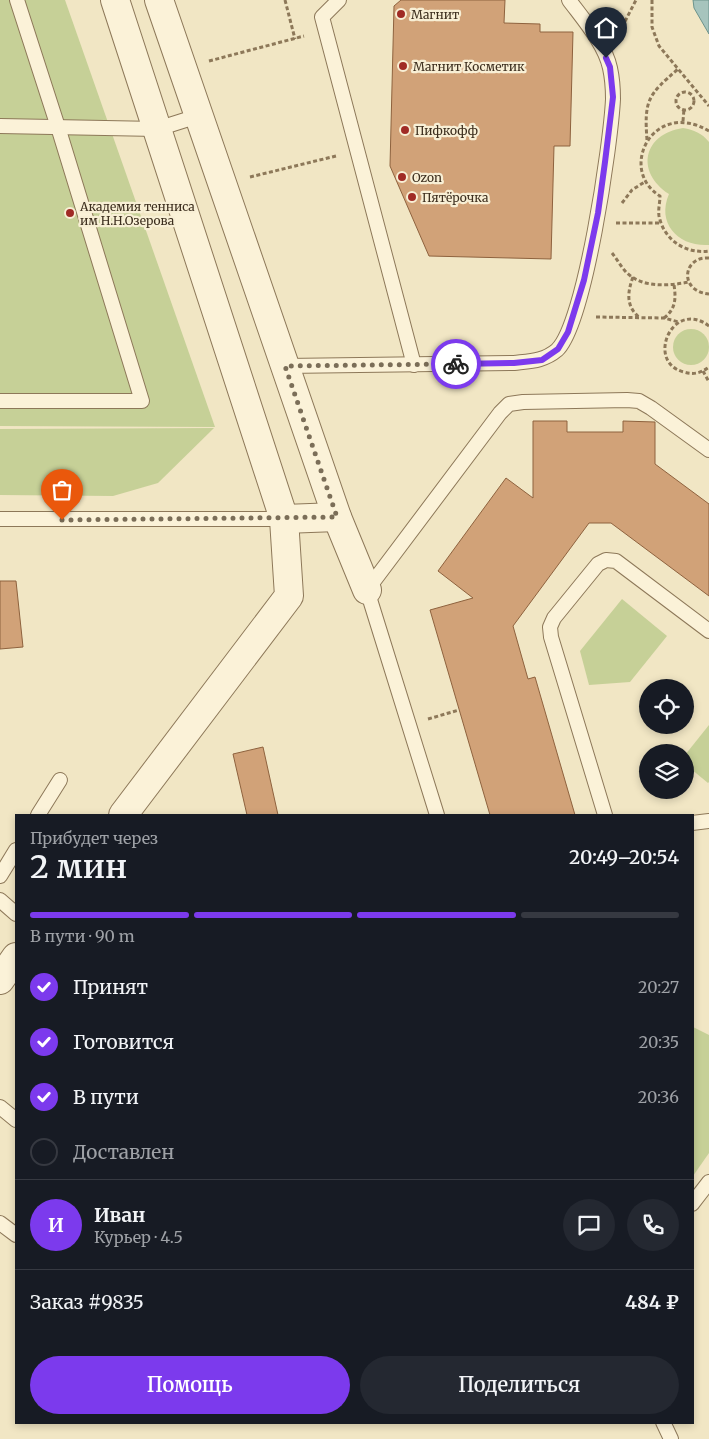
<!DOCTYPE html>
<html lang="ru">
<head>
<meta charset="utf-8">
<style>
	body { margin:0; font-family:Merriweather,serif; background:#242831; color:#f1f3f6; height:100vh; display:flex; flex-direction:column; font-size:19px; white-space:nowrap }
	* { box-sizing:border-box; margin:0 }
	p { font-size:16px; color:#9ea1a6 }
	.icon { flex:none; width:28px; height:28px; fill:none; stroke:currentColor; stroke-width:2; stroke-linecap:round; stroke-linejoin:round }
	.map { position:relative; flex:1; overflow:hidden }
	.details { position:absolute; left:15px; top:814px; width:679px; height:610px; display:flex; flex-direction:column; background:#171b24; border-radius:0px; box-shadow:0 2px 8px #0003 }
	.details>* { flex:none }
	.controls { position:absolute; left:639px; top:679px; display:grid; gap:10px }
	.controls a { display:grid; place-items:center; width:55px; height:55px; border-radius:50%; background:#171b24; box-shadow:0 2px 8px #0003; font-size:25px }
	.pin { position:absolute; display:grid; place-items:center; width:42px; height:42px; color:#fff; margin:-51px -21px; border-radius:50% 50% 50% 0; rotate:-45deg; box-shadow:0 0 5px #0007 }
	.pin .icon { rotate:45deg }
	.courier { position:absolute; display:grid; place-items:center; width:50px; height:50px; margin:-25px; border:4px solid #7c3aed; border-radius:50%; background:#fff; color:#222; box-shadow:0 1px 6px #0007 }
	.head em { font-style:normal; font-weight:600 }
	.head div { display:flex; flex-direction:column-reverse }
	.head { display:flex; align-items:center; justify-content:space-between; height:85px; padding:0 15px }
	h1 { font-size:32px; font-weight:600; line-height:38px }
	.bar { display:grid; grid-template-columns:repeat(4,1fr); gap:8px 5px; align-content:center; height:60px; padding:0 15px }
	.bar i { height:6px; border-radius:4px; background:#363941 }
	.bar .active { background:#7c3aed }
	.bar p { grid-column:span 4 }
	.line { display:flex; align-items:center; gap:12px; padding:0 15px; border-top:1px solid #363941 }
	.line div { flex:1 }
	.round { display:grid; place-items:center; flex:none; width:52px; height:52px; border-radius:26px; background:#242831 }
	ol { padding:0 15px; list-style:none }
	li { display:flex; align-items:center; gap:15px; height:55px }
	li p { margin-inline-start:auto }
	li .icon { padding:5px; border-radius:50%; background:#7c3aed; color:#fff; stroke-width:4 }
	li:last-child { color:#9ea1a6 }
	li i { width:28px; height:28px; border:2px solid #363941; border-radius:50% }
	.cta { display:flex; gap:10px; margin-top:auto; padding:10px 15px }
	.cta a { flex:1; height:58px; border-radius:30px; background:#7c3aed; color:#fff; font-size:20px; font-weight:600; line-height:58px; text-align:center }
	.cta a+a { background:#242831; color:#f1f3f6 }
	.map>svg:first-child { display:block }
	.green { fill:#c6d097 }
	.water { fill:#a6c4bd; stroke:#6c938c }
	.building { fill:#d1a278; stroke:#8e623e }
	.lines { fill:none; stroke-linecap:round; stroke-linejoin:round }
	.lane-casing { stroke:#8d7859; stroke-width:16 }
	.street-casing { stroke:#8d7859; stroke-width:30 }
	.path { stroke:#8d7859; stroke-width:3; stroke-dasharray:4 2.5; stroke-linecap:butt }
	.lane { stroke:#fbf2d8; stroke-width:14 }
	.street { stroke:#fbf2d8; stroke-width:28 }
	.done { stroke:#7b6e58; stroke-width:5; stroke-dasharray:0 9 }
	.route { stroke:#7c3aed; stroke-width:6 }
	.poi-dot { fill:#a02b25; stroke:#f8efd5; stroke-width:2 }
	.labels { text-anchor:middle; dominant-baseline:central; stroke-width:4.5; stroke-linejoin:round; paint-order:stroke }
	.poi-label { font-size:12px; fill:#3c2e1e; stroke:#f8efd5; text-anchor:start }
</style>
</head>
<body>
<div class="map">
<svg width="709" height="1439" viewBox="0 0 709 1439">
	<rect width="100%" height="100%" fill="#f1e6c4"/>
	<g class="green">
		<polygon points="0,0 65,0 215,427 0,426"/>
		<path d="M683,128C694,130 702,133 709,142V245C679,247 656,224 669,194C635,172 643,134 683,128Z"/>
		<circle cx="691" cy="347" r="18"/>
		<polygon points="214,428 158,483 113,496 0,495 0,429"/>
		<polygon points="622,599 667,636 630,682 589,685 580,651"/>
		<polygon points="709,725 709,782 708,783 685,764 685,755"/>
		<polygon points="693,1027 709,1035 709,1153 693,1176"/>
	</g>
	<polygon class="water" points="693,0 709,0 709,34 694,8"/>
	<g class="building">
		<polygon points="401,0 505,0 504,23 540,24 540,32 573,32 570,146 554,146 551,259 429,256 390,166 394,6"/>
		<polygon points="533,421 567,421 567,432 623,432 623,421 655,422 655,464 709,504 709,596 611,523 589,523 513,626 528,679 535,677 575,815 490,815 430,610 473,598 438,571 506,478 533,498"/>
		<polygon points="0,581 16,581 23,647 0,649"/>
		<polygon points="263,747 278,815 247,815 233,754"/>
	</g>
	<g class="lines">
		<defs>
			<g id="lane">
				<polyline points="339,0 322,17 414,365"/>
				<polyline points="0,126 157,129 198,116"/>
				<path d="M285,366L514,363C531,361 544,361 557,350C585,324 611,142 613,99C613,89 612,77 610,68C605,44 583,19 569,0"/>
				<polyline points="0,401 142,401 58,127 17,0"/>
				<polyline points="0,519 284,519"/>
				<polyline points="38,815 60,780"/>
				<polyline points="437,815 367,590 500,413 509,404 523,402 627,400 639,401 651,408 709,450"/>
				<polyline points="605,815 551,637 550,627 554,618 598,564 606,560 616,561 709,631"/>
				<polyline points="692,823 709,821"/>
				<polyline points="0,876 16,850"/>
				<polyline points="0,900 16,914"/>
				<polyline points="0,1107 16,1120"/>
				<polyline points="692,1204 709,1182"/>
				<polyline points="0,1223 16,1235"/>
				<polyline points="663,1422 671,1439"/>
			</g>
			<g id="street">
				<polyline points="115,0 284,519 289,596 123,815"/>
				<polyline points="159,0 337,517 367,590"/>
				<polyline points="284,519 337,517"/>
				<polyline points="0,980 16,957"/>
			</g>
		</defs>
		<use href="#lane" class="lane-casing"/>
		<use href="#street" class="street-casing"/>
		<g class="path">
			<polyline points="285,0 295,39"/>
			<polyline points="652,0 652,27 659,46 709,106"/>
			<polyline points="619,33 636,0"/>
			<polyline points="209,61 304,36"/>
			<circle cx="685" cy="101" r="9"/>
			<polyline points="683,121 684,109"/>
			<path d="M709,131C653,98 617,170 660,196C660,202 658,209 659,216C664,240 685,254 709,251"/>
			<path d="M647,140C644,100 648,95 678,69"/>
			<polyline points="250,177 336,156"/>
			<polyline points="622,203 632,190 646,181"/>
			<polyline points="616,223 661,223"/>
			<path d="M612,253C617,259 621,267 627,273C643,288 668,286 689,282"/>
			<path d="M709,258C683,256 678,291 709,294"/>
			<path d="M633,277C627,293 626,307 640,318"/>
			<polyline points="596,317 664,318 679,322"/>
			<path d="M664,318C676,309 676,298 674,285"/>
			<path d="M709,326C672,298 645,363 684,372C694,375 701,373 709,367"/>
			<polyline points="703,371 709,382"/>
			<polyline points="428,719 459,710"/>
		</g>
		<use href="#lane" class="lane"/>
		<use href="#street" class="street"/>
	</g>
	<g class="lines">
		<polyline class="done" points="62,520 337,517 285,366 456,364"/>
		<polyline class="route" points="456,364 514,363 542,360 558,349 568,332 584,280 598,213 605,162 613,97 610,67 606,58"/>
	</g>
	<g class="poi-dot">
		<circle cx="401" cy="14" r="5"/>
		<circle cx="403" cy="66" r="5"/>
		<circle cx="405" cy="130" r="5"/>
		<circle cx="402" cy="177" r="5"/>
		<circle cx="412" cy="197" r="5"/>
		<circle cx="70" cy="213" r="5"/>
	</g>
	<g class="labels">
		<g class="poi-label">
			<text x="411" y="14">Магнит</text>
			<text x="413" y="66">Магнит Косметик</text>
			<text x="415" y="130">Пифкофф</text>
			<text x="412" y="177">Ozon</text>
			<text x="422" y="197">Пятёрочка</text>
			<text x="80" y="206">Академия тенниса<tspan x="80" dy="14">им Н.Н.Озерова</tspan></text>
		</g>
	</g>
</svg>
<div class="controls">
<a><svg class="icon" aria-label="locate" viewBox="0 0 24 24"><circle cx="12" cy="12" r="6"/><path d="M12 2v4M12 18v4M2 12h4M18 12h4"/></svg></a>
<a><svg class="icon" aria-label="layers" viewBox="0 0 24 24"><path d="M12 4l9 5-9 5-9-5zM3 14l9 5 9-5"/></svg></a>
</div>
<div class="pin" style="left:62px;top:520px;background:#ea580c"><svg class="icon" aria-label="bag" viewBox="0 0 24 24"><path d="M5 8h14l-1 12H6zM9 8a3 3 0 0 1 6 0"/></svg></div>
<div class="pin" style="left:606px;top:58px;background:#1f2937"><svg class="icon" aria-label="home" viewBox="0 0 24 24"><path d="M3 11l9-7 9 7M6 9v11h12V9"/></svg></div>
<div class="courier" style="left:456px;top:364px"><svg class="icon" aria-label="bike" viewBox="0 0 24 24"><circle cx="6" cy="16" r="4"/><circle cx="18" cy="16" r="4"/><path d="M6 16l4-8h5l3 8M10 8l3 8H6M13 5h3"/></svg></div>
<section class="details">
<div class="head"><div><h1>2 мин</h1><p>Прибудет через</p></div><em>20:49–20:54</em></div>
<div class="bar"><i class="active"></i><i class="active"></i><i class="active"></i><i></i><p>В пути · 90 m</p></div>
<ol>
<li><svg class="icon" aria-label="check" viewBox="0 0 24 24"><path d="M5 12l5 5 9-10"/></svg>Принят<p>20:27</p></li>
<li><svg class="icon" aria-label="check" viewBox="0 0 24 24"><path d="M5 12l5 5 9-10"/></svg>Готовится<p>20:35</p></li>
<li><svg class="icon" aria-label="check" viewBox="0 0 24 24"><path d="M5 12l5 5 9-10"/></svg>В пути<p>20:36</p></li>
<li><i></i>Доставлен</li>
</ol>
<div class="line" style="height:90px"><b class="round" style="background:#7c3aed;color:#fff">И</b><div><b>Иван</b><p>Курьер · 4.5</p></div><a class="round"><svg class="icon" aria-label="chat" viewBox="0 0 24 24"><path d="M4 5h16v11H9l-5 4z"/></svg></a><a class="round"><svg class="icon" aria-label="phone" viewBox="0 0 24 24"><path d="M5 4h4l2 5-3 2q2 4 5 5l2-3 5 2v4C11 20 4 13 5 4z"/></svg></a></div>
<div class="line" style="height:65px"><div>Заказ #9835</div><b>484 ₽</b></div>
<div class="cta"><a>Помощь</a><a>Поделиться</a></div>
</section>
</div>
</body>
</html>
